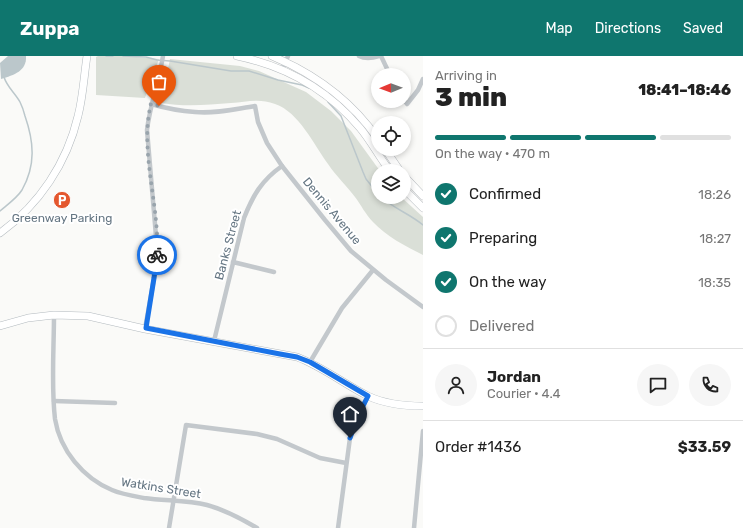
<!DOCTYPE html>
<html lang="en">
<head>
<meta charset="utf-8">
<style>
	body { margin:0; font-family:Rubik,sans-serif; background:#f6f6f6; color:#222; height:100vh; display:flex; flex-direction:column; font-size:15px; white-space:nowrap }
	* { box-sizing:border-box; margin:0 }
	p { font-size:13px; color:#767676 }
	.icon { flex:none; width:22px; height:22px; fill:none; stroke:currentColor; stroke-width:2; stroke-linecap:round; stroke-linejoin:round }
	.map { position:relative; flex:1; overflow:hidden }
	.sheet { display:flex; flex-direction:column; background:#fff; width:320px }
	.sheet>* { flex:none }
	.needle { width:26px; rotate:269deg }
	.buttons { position:absolute; left:371px; top:12px; display:grid; gap:8px }
	.buttons a { display:grid; place-items:center; width:40px; height:40px; border-radius:50%; background:#fff; box-shadow:0 2px 6px #0003; font-size:20px }
	.pin { position:absolute; display:grid; place-items:center; width:34px; height:34px; color:#fff; margin:-41px -17px; border-radius:50% 50% 50% 0; rotate:-45deg; box-shadow:0 0 4px #0007 }
	.pin .icon { rotate:45deg }
	.courier { position:absolute; display:grid; place-items:center; width:40px; height:40px; margin:-20px; border:3px solid #1a73e8; border-radius:50%; background:#fff; color:#222; box-shadow:0 1px 5px #0007 }
	.head em { font-style:normal; font-weight:800 }
	.head div { display:flex; flex-direction:column-reverse }
	.head { display:flex; align-items:center; justify-content:space-between; height:68px; padding:0 12px }
	h1 { font-size:26px; font-weight:800; line-height:30px }
	.bar { display:grid; grid-template-columns:repeat(4,1fr); gap:6px 4px; align-content:center; height:48px; padding:0 12px }
	.bar i { height:5px; border-radius:3px; background:#e0e0e0 }
	.bar .selected { background:#0f766e }
	.bar p { grid-column:span 4 }
	.line { display:flex; align-items:center; gap:10px; padding:0 12px; border-top:1px solid #e0e0e0 }
	.line div { flex:1 }
	.round { display:grid; place-items:center; flex:none; width:42px; height:42px; border-radius:21px; background:#f6f6f6 }
	ol { padding:0 12px; list-style:none }
	li { display:flex; align-items:center; gap:12px; height:44px }
	li p { margin-inline-start:auto }
	li .icon { padding:4px; border-radius:50%; background:#0f766e; color:#fff; stroke-width:4 }
	li:last-child { color:#767676 }
	li i { width:22px; height:22px; border:2px solid #e0e0e0; border-radius:50% }
	header { display:flex; align-items:center; gap:24px; box-sizing:border-box; height:56px; padding:0 20px; background:#0f766e; color:#fff }
	header strong { font-size:19px }
	nav { display:flex; gap:22px; margin-inline-start:auto; font-size:14px }
	main { display:flex; flex:1; min-height:0 }
	.map>svg:first-child { display:block }
	.green { fill:#dadfd7 }
	.water { fill:#bbc7cb }
	.lines { fill:none; stroke-linecap:round; stroke-linejoin:round }
	.stream { stroke:#bbc7cb; stroke-width:1.5 }
	.secondary-casing { stroke:#b3babf; stroke-width:8 }
	.primary-casing { stroke:#b5babe; stroke-width:8 }
	.street { stroke:#c3c8cc; stroke-width:4.5 }
	.secondary { stroke:#fff; stroke-width:7 }
	.primary { stroke:#fff; stroke-width:7 }
	.done { stroke:#99a4ac; stroke-width:4; stroke-dasharray:0 7.2 }
	.route { stroke:#1a73e8; stroke-width:5 }
	.labels { text-anchor:middle; dominant-baseline:central; stroke-width:4; stroke-linejoin:round; paint-order:stroke }
	.street-label { font-size:12px; fill:#657683; stroke:#fff }
	.poi-label { font-size:12px; fill:#657683; stroke:#fff }
</style>
</head>
<body>
<header>
<strong>Zuppa</strong>
<nav><a>Map</a><a>Directions</a><a>Saved</a></nav>
</header>
<main>
<div class="map">
<svg width="423" height="472" viewBox="0 0 423 472">
	<rect width="100%" height="100%" fill="#fafaf8"/>
	<g class="green">
		<polygon points="98,0 125,0 159,3 145,42 96,39 96,1"/>
		<path d="M170,3L240,10L259,15L306,36L331,55L351,75L380,115H378V141H401L423,161V199C405,190 386,180 373,166C366,159 361,149 355,141C347,130 336,120 328,108C314,89 299,56 275,48C259,42 247,46 231,47C208,49 184,51 161,47Z"/>
	</g>
	<path class="water" d="M8,0H26C27,15 14,19 1,23L0,7Z"/>
	<g class="lines">
		<g class="stream">
			<polyline points="106,0 113,0"/>
			<polyline points="123,0 146,1 157,4 170,5 231,15 249,15 278,24 302,29 309,32"/>
			<polyline points="328,46 341,60 363,116 366,123 378,138"/>
			<path d="M381,141C393,152 410,158 423,169"/>
			<path d="M0,155C7,149 17,142 22,134C36,109 34,86 25,60C24,56 22,50 20,46C15,37 7,31 4,21"/>
		</g>
		<defs>
			<g id="secondary">
				<path d="M0,177C39,149 67,107 78,60C83,41 84,20 87,0"/>
				<path d="M0,270L28,262L54,259L88,260L145,273L297,301C323,311 344,328 368,340C385,348 405,350 423,350"/>
			</g>
			<g id="primary">
				<path d="M237,0C285,10 328,34 360,72C371,85 379,101 390,115"/>
				<path d="M272,0C315,18 351,44 378,83"/>
				<polyline points="385,93 400,115"/>
				<polyline points="404,120 423,140"/>
				<polyline points="404,133 423,152"/>
			</g>
		</defs>
		<use href="#secondary" class="secondary-casing"/>
		<use href="#primary" class="primary-casing"/>
		<g class="street">
			<path d="M359,0C365,3 373,2 379,0"/>
			<polyline points="381,0 390,19"/>
			<polyline points="282,14 288,0"/>
			<polyline points="404,44 407,48 418,34 423,23"/>
			<path d="M151,48C165,52 180,55 195,56C215,58 235,53 255,50L258,66L267,87L282,110L325,164L351,195L386,224L423,251"/>
			<polyline points="233,206 274,216"/>
			<path d="M54,259C54,292 51,330 55,363C60,394 83,422 112,434C121,438 133,440 144,442C165,445 187,444 207,449C225,454 242,463 257,472"/>
			<path d="M145,273L156,211L157,192L147,74C150,49 159,25 163,0"/>
			<path d="M214,285L244,162C253,139 262,124 282,110"/>
			<polyline points="310,306 342,252 373,214"/>
			<polyline points="54,345 115,347"/>
			<polyline points="169,472 186,369 257,378 277,383 320,402 346,407"/>
			<polyline points="338,472 350,382 357,362 368,340"/>
			<polyline points="414,472 423,375"/>
		</g>
		<use href="#secondary" class="secondary"/>
		<use href="#primary" class="primary"/>
	</g>
	<g class="lines">
		<path class="done" d="M157,199C160,150 139,95 151,48L159,50"/>
		<polyline class="route" points="157,199 154,222 146,272 280,298 297,301 310,306 368,340 357,362 350,382"/>
	</g>
	<defs>
		<symbol id="parking-disc" viewBox="-11 -11 22 22"><circle r="9.5" fill="#e4572e" stroke="#fff"/><path d="M-3.5-5.5H1a3.5 3.5 0 0 1 0 7H-1V5.5H-3.5ZM-1-3.4V-.6H.8a1.4 1.4 0 0 0 0-2.8Z" fill="#fff"/></symbol>
	</defs>
	<g fill-rule="evenodd">
		<use href="#parking-disc" x="52" y="134" width="20" height="20"/>
	</g>
	<g class="labels">
		<g class="street-label">
			<text transform="translate(332 155) rotate(50)">Dennis Avenue</text>
			<text transform="translate(228 189) rotate(-75)">Banks Street</text>
			<text transform="translate(161 432) rotate(9)">Watkins Street</text>
		</g>
		<g class="poi-label">
			<text x="62" y="162">Greenway Parking</text>
		</g>
	</g>
</svg>
<div class="buttons">
<a><svg class="needle" viewBox="-14 -14 28 28"><path d="M0-13l5 13h-10z" fill="#e53935"/><path d="M0 13l5-13h-10z" fill="#767676"/></svg></a>
<a><svg class="icon" aria-label="locate" viewBox="0 0 24 24"><circle cx="12" cy="12" r="6"/><path d="M12 2v4M12 18v4M2 12h4M18 12h4"/></svg></a>
<a><svg class="icon" aria-label="layers" viewBox="0 0 24 24"><path d="M12 4l9 5-9 5-9-5zM3 14l9 5 9-5"/></svg></a>
</div>
<div class="pin" style="left:159px;top:50px;background:#ea580c"><svg class="icon" aria-label="bag" viewBox="0 0 24 24"><path d="M5 8h14l-1 12H6zM9 8a3 3 0 0 1 6 0"/></svg></div>
<div class="pin" style="left:350px;top:382px;background:#1f2937"><svg class="icon" aria-label="home" viewBox="0 0 24 24"><path d="M3 11l9-7 9 7M6 9v11h12V9"/></svg></div>
<div class="courier" style="left:157px;top:199px"><svg class="icon" aria-label="bike" viewBox="0 0 24 24"><circle cx="6" cy="16" r="4"/><circle cx="18" cy="16" r="4"/><path d="M6 16l4-8h5l3 8M10 8l3 8H6M13 5h3"/></svg></div>
</div>
<section class="sheet">
<div class="head"><div><h1>3 min</h1><p>Arriving in</p></div><em>18:41–18:46</em></div>
<div class="bar"><i class="selected"></i><i class="selected"></i><i class="selected"></i><i></i><p>On the way · 470 m</p></div>
<ol>
<li><svg class="icon" aria-label="check" viewBox="0 0 24 24"><path d="M5 12l5 5 9-10"/></svg>Confirmed<p>18:26</p></li>
<li><svg class="icon" aria-label="check" viewBox="0 0 24 24"><path d="M5 12l5 5 9-10"/></svg>Preparing<p>18:27</p></li>
<li><svg class="icon" aria-label="check" viewBox="0 0 24 24"><path d="M5 12l5 5 9-10"/></svg>On the way<p>18:35</p></li>
<li><i></i>Delivered</li>
</ol>
<div class="line" style="height:72px"><a class="round"><svg class="icon" aria-label="person" viewBox="0 0 24 24"><circle cx="12" cy="8" r="4"/><path d="M4 21q1-7 8-7t8 7"/></svg></a><div><b>Jordan</b><p>Courier · 4.4</p></div><a class="round"><svg class="icon" aria-label="chat" viewBox="0 0 24 24"><path d="M4 5h16v11H9l-5 4z"/></svg></a><a class="round"><svg class="icon" aria-label="phone" viewBox="0 0 24 24"><path d="M5 4h4l2 5-3 2q2 4 5 5l2-3 5 2v4C11 20 4 13 5 4z"/></svg></a></div>
<div class="line" style="height:52px"><div>Order #1436</div><b>$33.59</b></div>
</section>
</main>
</body>
</html>
